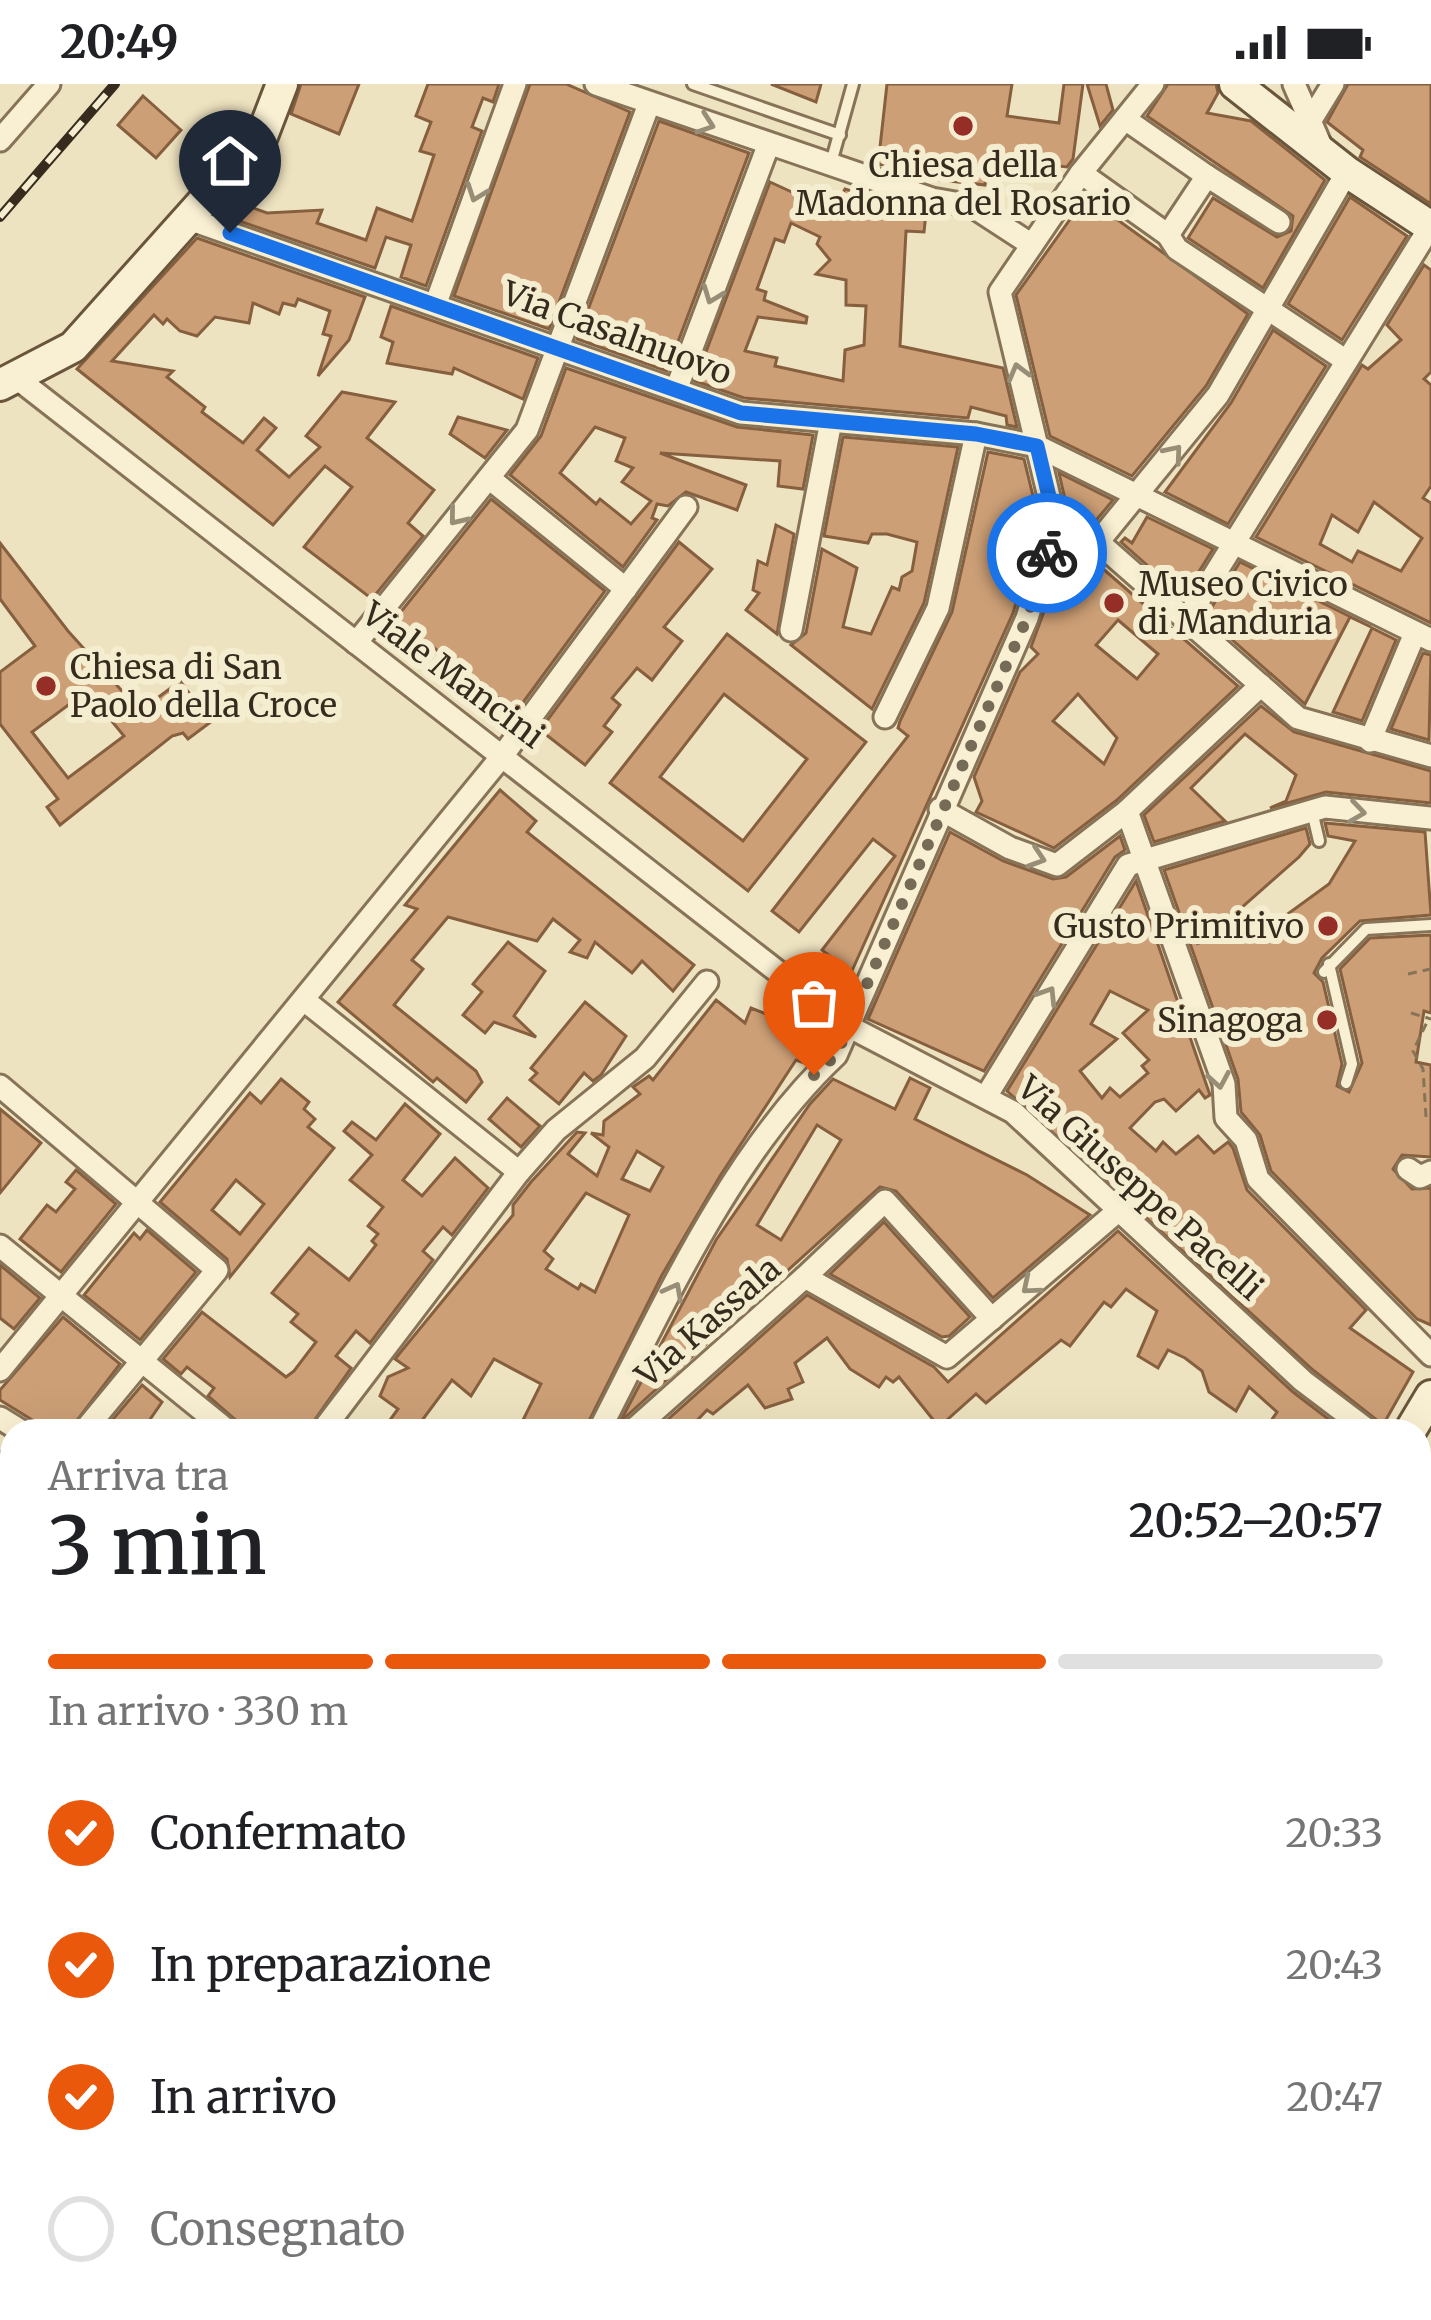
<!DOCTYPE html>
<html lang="it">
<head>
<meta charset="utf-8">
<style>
	body { margin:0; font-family:Merriweather,serif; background:#f2f2f2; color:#202124; height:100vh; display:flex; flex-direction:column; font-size:45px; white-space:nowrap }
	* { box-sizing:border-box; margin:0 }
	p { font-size:39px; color:#757577 }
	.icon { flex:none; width:66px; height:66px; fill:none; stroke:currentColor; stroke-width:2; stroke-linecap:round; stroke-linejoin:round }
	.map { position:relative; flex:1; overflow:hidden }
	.sheet { position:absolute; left:0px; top:1335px; width:1431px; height:903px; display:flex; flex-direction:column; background:#fff; border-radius:36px 36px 0 0; box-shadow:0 12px 48px #0002 }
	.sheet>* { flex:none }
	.pin { position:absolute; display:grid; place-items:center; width:102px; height:102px; color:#fff; margin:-123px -51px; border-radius:50% 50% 50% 0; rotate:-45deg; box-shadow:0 0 12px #0007 }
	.pin .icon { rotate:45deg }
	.courier { position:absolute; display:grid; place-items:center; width:120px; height:120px; margin:-60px; border:9px solid #1a73e8; border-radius:50%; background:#fff; color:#222; box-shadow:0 3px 15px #0007 }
	.summary em { font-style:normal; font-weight:600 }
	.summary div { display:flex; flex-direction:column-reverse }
	.summary { display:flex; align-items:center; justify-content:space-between; height:204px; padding:0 48px }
	h1 { font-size:78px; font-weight:600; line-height:90px }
	.bar { display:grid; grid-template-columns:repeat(4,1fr); gap:18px 12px; align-content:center; height:144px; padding:0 48px }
	.bar i { height:15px; border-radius:9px; background:#e0e0e0 }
	.bar .selected { background:#ea580c }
	.bar p { grid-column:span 4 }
	ol { padding:0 48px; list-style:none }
	li { display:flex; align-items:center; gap:36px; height:132px }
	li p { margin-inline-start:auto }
	li .icon { padding:12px; border-radius:50%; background:#ea580c; color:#fff; stroke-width:4 }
	li:last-child { color:#757577 }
	li i { width:66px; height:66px; border:6px solid #e0e0e0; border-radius:50% }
	.status { display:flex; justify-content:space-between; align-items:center; height:84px; padding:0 60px; background:#fff; direction:ltr }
	.status svg { height:33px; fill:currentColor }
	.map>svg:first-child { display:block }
	.building { fill:#cc9f76; stroke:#865f3e; stroke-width:3; fill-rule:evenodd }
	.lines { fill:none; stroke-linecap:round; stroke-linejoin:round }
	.lane-casing { stroke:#877458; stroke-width:16 }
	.street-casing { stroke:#877458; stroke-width:27 }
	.secondary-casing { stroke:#69553b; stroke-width:36 }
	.path { stroke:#877458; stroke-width:3; stroke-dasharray:9 6; stroke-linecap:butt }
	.lane { stroke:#f9f0d3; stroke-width:10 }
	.street { stroke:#f9f0d3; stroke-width:21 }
	.secondary { stroke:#f9f0d3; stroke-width:30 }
	.rail-casing { stroke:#362b1d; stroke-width:10 }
	.rail { stroke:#f5edd0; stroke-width:6; stroke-dasharray:18; stroke-linecap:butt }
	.oneway { stroke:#988e78 }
	.done { stroke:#766b56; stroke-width:12; stroke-dasharray:0 21.6 }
	.route { stroke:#1a73e8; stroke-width:15 }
	.poi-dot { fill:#962e28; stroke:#f5edd0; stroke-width:4.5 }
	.labels { text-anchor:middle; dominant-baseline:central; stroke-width:12; stroke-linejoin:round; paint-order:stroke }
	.poi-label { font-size:33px; fill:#362b1d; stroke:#f5edd0; text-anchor:start }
	.street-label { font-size:33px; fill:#362b1d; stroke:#f5edd0 }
</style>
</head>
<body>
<div class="status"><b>20:49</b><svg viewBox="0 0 49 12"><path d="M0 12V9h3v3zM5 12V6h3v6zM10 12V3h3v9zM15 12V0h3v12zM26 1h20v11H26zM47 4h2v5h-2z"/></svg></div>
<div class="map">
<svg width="1431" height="2236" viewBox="0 0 1431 2236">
	<rect width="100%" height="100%" fill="#eee3c0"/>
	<g class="building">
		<polygon points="301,0 359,0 339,50 291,30"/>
		<polygon points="428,0 499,0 493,18 483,14 472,43 482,47 426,202 401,193 411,161 386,153 375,184 219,130 224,123 233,126 237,118 267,129 322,126 317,139 366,156 377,124 412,137 434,71 420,67 431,38 416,32"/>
		<polygon points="530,0 566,0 630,28 549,245 454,212"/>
		<polygon points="771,0 821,0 816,18"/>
		<polygon points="887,0 1012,0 1007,32 1059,39 1064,0 1083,0 1073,75 1067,83 988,74 985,101 914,93 901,88 902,79 878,81"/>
		<polygon points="1087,0 1106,0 1113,26 1100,42"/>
		<polygon points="1168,0 1216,0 1218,9 1207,29 1251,37 1325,96 1263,204 1188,154 1213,114 1277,153 1291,147 1293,132 1147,32"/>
		<polygon points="1348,0 1431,0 1431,120 1360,73 1363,66 1327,38"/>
		<polygon points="143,12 181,46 156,74 118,41"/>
		<polygon points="659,37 749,69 667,287 577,255"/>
		<path d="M770,98L833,127L845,105L926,129L924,148L906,147L900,262L1003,284L1017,343L1007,341L1006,332L971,323L968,334L744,314L695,297ZM791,139L820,153L817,160L830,176L816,190L846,196V221L866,222L864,261L845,266L843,297L775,282L777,274L745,267L758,233L806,239L807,233L764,216L766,208L757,205L775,155L784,158Z"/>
		<polygon points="1086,113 1248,230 1206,302 1132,392 1050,352 1016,211"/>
		<polygon points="1350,113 1407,152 1342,256 1288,220"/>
		<polygon points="197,154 365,213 349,256 318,292 331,252 323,250 330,227 298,215 295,222 283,219 279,230 253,219 249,239 215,233 197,252 180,247 167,235 163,240 154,231 112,277 173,287 167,293 205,323 202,328 243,359 264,334 276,344 257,366 289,393 320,363 306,352 342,308 395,318 367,354 434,406 408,439 423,452 372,515 304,463 352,403 325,382 273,441 77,285"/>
		<path d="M1424,181L1431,186V288L1424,295L1431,301V402L1423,414L1431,419V539L1256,453L1362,281L1368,285L1401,256L1387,241ZM1374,418L1422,454L1401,487L1358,467L1352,478L1320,460L1332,431L1358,448Z"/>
		<polygon points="391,222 538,274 523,315 454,284 452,290 387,279 393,258 381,253"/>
		<polygon points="1273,246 1326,282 1228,440 1165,408 1231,319"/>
		<path d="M566,284L737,343L813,351L803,405L778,402L780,377L660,369L746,401L737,426L686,408L668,422L657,420L652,434L657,436L623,483L510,391L541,352ZM595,343L625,354L616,377L633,384L622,398L651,417L631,440L600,415L596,420L560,389Z"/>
		<polygon points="458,333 507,346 485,374 450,350"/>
		<polygon points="843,353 958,363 924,519 872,625 791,561 806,549 822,465 857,484 843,543 871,550 892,503 899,506 902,493 912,487 917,458 887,450 872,450 868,459 824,452"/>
		<polygon points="988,368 1024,375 1040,441 1013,529 851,889 822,866 895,772 873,755 799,848 772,827 908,652 898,644 900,637 952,528"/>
		<polygon points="1059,389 1113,416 1093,440 1067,424"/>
		<polygon points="491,415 605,507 516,628 396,534"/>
		<polygon points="1147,433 1213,465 1183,513 1121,458 1125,454 1132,459"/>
		<polygon points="776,441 794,450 777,550 746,526 759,509 753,506 758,477 767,481"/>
		<polygon points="679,458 712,485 664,543 682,557 652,596 637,584 612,614 620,621 604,642 612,648 585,681 540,646"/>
		<path d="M0,459L68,547L140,627L180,597L202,626L216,615L224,628L188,655L183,649L172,652L60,741L47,723L58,715L0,640V588L35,562L0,515ZM87,607L124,652L68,694L32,648Z"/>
		<path d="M1086,470L1238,602L1117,716L1054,764L976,728L982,717L974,693L1020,588L1038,570L1031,563L1051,508ZM1118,536L1158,570L1137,595L1096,561ZM1078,610L1117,654L1104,680L1053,637Z"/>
		<polygon points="1240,478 1371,543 1350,533 1305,620 1220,545 1227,533 1210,526"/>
		<polygon points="1372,544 1396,556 1362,637 1333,628"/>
		<path d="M727,550L866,658L748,807L610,699ZM724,610L807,675L743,757L660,693Z"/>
		<polygon points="1423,569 1431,571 1429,656 1391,645"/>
		<polygon points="1261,622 1294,648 1431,687 1431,719 1326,708 1270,724 1286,717 1296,691 1245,650 1191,704 1225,737 1154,758 1144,731"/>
		<polygon points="500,706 536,737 527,748 694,881 673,907 642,877 632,889 595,858 587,874 570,868 580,856 553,835 537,857 448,833 412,876 423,885 394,921 476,987 482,998 466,1018 437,994 433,998 338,918 417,825 405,821"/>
		<polygon points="1325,739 1425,748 1431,831 1360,837 1322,874 1314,889 1323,898 1342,980 1337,1002 1349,1008 1362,979 1340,885 1370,854 1431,851 1431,929 1424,927 1416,978 1431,981 1431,1073 1402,1071 1393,1085 1412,1105 1431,1104 1431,1241 1417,1235 1271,1087 1260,1051 1241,1028 1238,995 1164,786 1306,744 1310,760 1299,773 1239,826 1266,857 1278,837 1329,800 1355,757 1328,752"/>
		<polygon points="950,748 1003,777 1053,795 1066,793 1120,752 1125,766 1115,773 984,987 868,935"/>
		<path d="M1136,797L1210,1011L1205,1014L1199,1006L1176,1027L1164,1015L1155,1018L1130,1044L1156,1067L1163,1058L1176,1070L1198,1052L1214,1069L1228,1058L1233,1064L1247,1106L1366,1226L1350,1244L1413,1288L1383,1341L1313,1286L1007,1007ZM1110,907L1148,926L1123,949L1149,976L1142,982L1148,989L1120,1013L1110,1004L1102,1014L1080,987L1117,955L1091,940Z"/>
		<polygon points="508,858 545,887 514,932 536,953 494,938 485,949 463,931 482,908 473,900"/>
		<path d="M716,916L745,939L751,924L824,953L807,980L796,976L720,1092L662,1191L584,1347H538L523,1336L541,1300L494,1275L471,1312L452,1296L423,1335L443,1347H405L390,1336L398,1325L380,1312L388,1293L408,1284L395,1275L513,1131V1121L531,1098L577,1048L585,1049L568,1070L597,1092L609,1063L591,1049L603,1051L604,1037L640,1010L633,1003L649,992L653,996ZM637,1067L663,1083L650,1107L622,1095ZM586,1109L629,1131L595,1208L581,1200L578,1205L546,1185L553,1175L544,1167Z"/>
		<polygon points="585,918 626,952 601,991 593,997 584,989 559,1020 530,996 537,989 531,984"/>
		<path d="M910,994L930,1004L915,1035L1027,1091L1090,1131L993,1214L896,1107L880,1103L620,1338L716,1156L810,1020L833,995L895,1025ZM817,1041L841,1056L781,1156L757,1141Z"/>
		<path d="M281,995L309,1018L304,1025L315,1035L308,1043L334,1064L230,1193L227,1175L160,1118L250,1009L261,1019ZM236,1096L264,1120L240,1150L212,1126Z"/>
		<polygon points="507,1014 540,1042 521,1063 489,1035"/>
		<polygon points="405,1020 440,1050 403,1096 422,1112 455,1074 488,1104 452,1151 443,1143 423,1167 433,1176 370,1259 356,1247 336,1272 351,1284 307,1347 248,1347 208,1312 214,1304 187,1283 181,1290 163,1275 202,1228 286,1293 294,1287 316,1258 291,1238 298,1230 272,1209 309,1164 349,1196 376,1161 372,1157 378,1150 368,1142 383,1123 350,1096 372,1071 344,1047 352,1038 376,1056"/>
		<polygon points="0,1025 41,1059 0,1109"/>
		<polygon points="76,1086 116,1120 61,1188 20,1155 47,1121 56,1128 75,1105 66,1098"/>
		<polygon points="884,1138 970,1233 949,1252 942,1253 830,1190"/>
		<polygon points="147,1146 196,1188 140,1256 84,1211 134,1149 140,1155"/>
		<polygon points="1118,1147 1293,1308 1344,1347 1264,1347 1277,1328 1249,1303 1236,1327 1209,1308 1202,1287 1185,1274 1168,1266 1158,1284 1138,1272 1157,1227 1126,1205 1111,1223 1104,1218 1070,1262 1061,1256 986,1319 976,1310 939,1343 899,1293 893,1298 886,1293 879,1303 850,1285 827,1254 795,1279 803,1298 788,1305 792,1315 765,1324 748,1301 713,1330 707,1326 687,1347 655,1347 807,1211 934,1283 948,1298"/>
		<polygon points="0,1181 40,1214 14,1245 0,1234"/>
		<polygon points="63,1233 120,1280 69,1347 50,1347 0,1316 0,1306"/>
		<polygon points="142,1301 162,1318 142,1347 103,1347"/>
	</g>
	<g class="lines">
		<defs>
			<g id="lane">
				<polyline points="693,0 840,51"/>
				<polyline points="831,79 853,0"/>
				<polyline points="1312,727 1319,757"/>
				<polyline points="1329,880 1352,980 1346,999"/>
				<polyline points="1324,888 1366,845 1431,841"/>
			</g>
			<g id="street">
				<polyline points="596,0 932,115 972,122 1032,161"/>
				<polyline points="1294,0 1321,62"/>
				<polyline points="1125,35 1207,92 1168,151"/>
				<polyline points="1309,39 1333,0"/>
				<polyline points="0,56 49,0"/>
				<polyline points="1081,89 1168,151 1177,165 1345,276"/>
				<polyline points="1207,92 1279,138"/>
				<polyline points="189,135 741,329 976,350 1037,362 1431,556"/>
				<polyline points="436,219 515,0"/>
				<polyline points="18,295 846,941 1013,1028 1303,1297 1369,1347"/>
				<polyline points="676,306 768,62"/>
				<polyline points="489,394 626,505"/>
				<polyline points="1056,442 1000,208 1081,89 1153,0"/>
				<polyline points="1056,442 1098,458 1298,634 1431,672"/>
				<polyline points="1098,458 1218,311 1347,88"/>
				<polyline points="1187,535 1430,143"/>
				<polyline points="791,546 831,337"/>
				<polyline points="356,559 527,346 649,20"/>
				<polyline points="885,633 938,524 976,350"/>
				<polyline points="1370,657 1415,549"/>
				<polyline points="940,725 1010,764 1057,781 1127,727 1261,601"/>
				<polyline points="1127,727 1224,1000 1226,1034 1246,1056 1258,1095 1431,1271"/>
				<polyline points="304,916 519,1088"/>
				<polyline points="0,1002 217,1186 84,1347"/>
				<polyline points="987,1011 1128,781 1325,723 1431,734"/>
				<polyline points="1408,1085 1420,1093 1431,1088"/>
				<polyline points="0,1162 228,1347"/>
				<polyline points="805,1193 885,1117 992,1235"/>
				<polyline points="0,1286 503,671 686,423"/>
				<polyline points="0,1334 21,1347"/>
				<polyline points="322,1347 519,1088 556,1046 645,974 707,898"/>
				<path d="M599,1347C665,1219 731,1070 836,971L1027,534L1056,442"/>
				<polyline points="632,1347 805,1193 947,1273 1119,1126"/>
				<polyline points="0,1391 12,1373"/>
				<polyline points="1419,1572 1431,1591"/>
				<polyline points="0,1659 12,1667"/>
				<polyline points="1419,1697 1431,1707"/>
				<polyline points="1419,1777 1431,1768"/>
				<polyline points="0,1792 12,1775"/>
				<polyline points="1419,1846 1425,1852"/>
				<polyline points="1419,1941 1431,1951"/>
				<polyline points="0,1996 12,1979"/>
				<polyline points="1428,2130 1429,2236"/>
				<polyline points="0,2178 12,2161"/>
				<polyline points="295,2226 309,2236"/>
				<polyline points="1344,2226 1344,2236"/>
				<polyline points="114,2236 121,2226"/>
				<polyline points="260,2236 268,2226"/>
				<polyline points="689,2236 696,2226"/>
				<polyline points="738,2236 746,2226"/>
				<polyline points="978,2236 980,2226"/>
			</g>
			<g id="secondary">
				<polyline points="1235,0 1347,88 1431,143"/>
				<polyline points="0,301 73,263 262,52 282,0"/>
				<polyline points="1410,1347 1431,1312"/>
				<polyline points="1419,1455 1431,1448"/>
				<polyline points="879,2236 884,2226"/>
			</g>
		</defs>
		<use href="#lane" class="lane-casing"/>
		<use href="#street" class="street-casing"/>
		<use href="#secondary" class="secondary-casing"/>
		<g class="path">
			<polyline points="1196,860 1239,846"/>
			<polyline points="1408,890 1431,885"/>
			<polyline points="1411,929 1431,935"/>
			<polyline points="1426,1033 1423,985 1413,967 1429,934"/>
		</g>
		<use href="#lane" class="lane"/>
		<use href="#street" class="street"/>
		<use href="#secondary" class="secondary"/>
		<defs>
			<polyline id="rail" points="0,133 115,0"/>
		</defs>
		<use href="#rail" class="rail-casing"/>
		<use href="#rail" class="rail"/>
	</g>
	<defs><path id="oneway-chevron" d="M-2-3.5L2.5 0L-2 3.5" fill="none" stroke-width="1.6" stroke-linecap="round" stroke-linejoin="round" transform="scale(3)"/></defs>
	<g class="oneway">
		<use href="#oneway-chevron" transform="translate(706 40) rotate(19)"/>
		<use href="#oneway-chevron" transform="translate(476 109) rotate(110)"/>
		<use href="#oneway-chevron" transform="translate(712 211) rotate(111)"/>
		<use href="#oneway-chevron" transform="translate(1018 288) rotate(-105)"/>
		<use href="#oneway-chevron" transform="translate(1174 369) rotate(-50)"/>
		<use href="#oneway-chevron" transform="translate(457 433) rotate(129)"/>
		<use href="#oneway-chevron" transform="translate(1357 728) rotate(8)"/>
		<use href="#oneway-chevron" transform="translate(1037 774) rotate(18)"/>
		<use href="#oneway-chevron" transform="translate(1048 911) rotate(-58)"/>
		<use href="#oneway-chevron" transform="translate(1219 996) rotate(80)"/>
		<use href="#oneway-chevron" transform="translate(1030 1202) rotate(140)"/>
		<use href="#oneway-chevron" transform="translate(674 1207) rotate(-62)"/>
	</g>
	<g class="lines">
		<polyline class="done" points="814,991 836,971 1027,534 1047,469"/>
		<polyline class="route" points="230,149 741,329 976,350 1037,362 1056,442 1047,469"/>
	</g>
	<g class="poi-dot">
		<circle cx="963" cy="42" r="12"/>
		<circle cx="1114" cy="519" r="12"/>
		<circle cx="46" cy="602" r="12"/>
		<circle cx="1328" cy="842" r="12"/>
		<circle cx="1327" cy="936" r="12"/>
	</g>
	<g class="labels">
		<g class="poi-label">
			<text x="963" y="81" text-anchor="middle">Chiesa della<tspan x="963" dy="38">Madonna del Rosario</tspan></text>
			<text x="1138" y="500">Museo Civico<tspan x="1138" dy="38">di Manduria</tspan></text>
			<text x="70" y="583">Chiesa di San<tspan x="70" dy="38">Paolo della Croce</tspan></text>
			<text x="1304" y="842" text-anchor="end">Gusto Primitivo</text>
			<text x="1303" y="936" text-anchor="end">Sinagoga</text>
		</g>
		<g class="street-label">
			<text transform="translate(617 249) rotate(20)">Via Casalnuovo</text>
			<text transform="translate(453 591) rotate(37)">Viale Mancini</text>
			<text transform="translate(1140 1104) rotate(42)">Via Giuseppe Pacelli</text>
			<text transform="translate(708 1238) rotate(-41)">Via Kassala</text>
		</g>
	</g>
</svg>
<div class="pin" style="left:814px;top:991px;background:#ea580c"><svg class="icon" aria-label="bag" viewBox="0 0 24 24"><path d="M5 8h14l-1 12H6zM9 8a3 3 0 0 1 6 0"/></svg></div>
<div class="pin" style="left:230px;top:149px;background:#1f2937"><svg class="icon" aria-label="home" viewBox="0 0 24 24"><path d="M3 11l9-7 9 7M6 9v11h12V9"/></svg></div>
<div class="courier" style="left:1047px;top:469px"><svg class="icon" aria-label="bike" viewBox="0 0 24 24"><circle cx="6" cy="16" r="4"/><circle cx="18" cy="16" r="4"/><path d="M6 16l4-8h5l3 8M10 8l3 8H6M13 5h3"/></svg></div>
<section class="sheet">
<div class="summary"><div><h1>3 min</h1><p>Arriva tra</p></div><em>20:52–20:57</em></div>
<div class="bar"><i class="selected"></i><i class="selected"></i><i class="selected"></i><i></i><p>In arrivo · 330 m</p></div>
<ol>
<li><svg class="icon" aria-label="check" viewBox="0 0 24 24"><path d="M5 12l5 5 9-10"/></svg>Confermato<p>20:33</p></li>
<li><svg class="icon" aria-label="check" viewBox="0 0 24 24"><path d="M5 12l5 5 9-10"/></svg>In preparazione<p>20:43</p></li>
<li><svg class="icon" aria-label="check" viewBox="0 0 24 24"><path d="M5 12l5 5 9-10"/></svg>In arrivo<p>20:47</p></li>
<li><i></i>Consegnato</li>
</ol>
</section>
</div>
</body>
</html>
